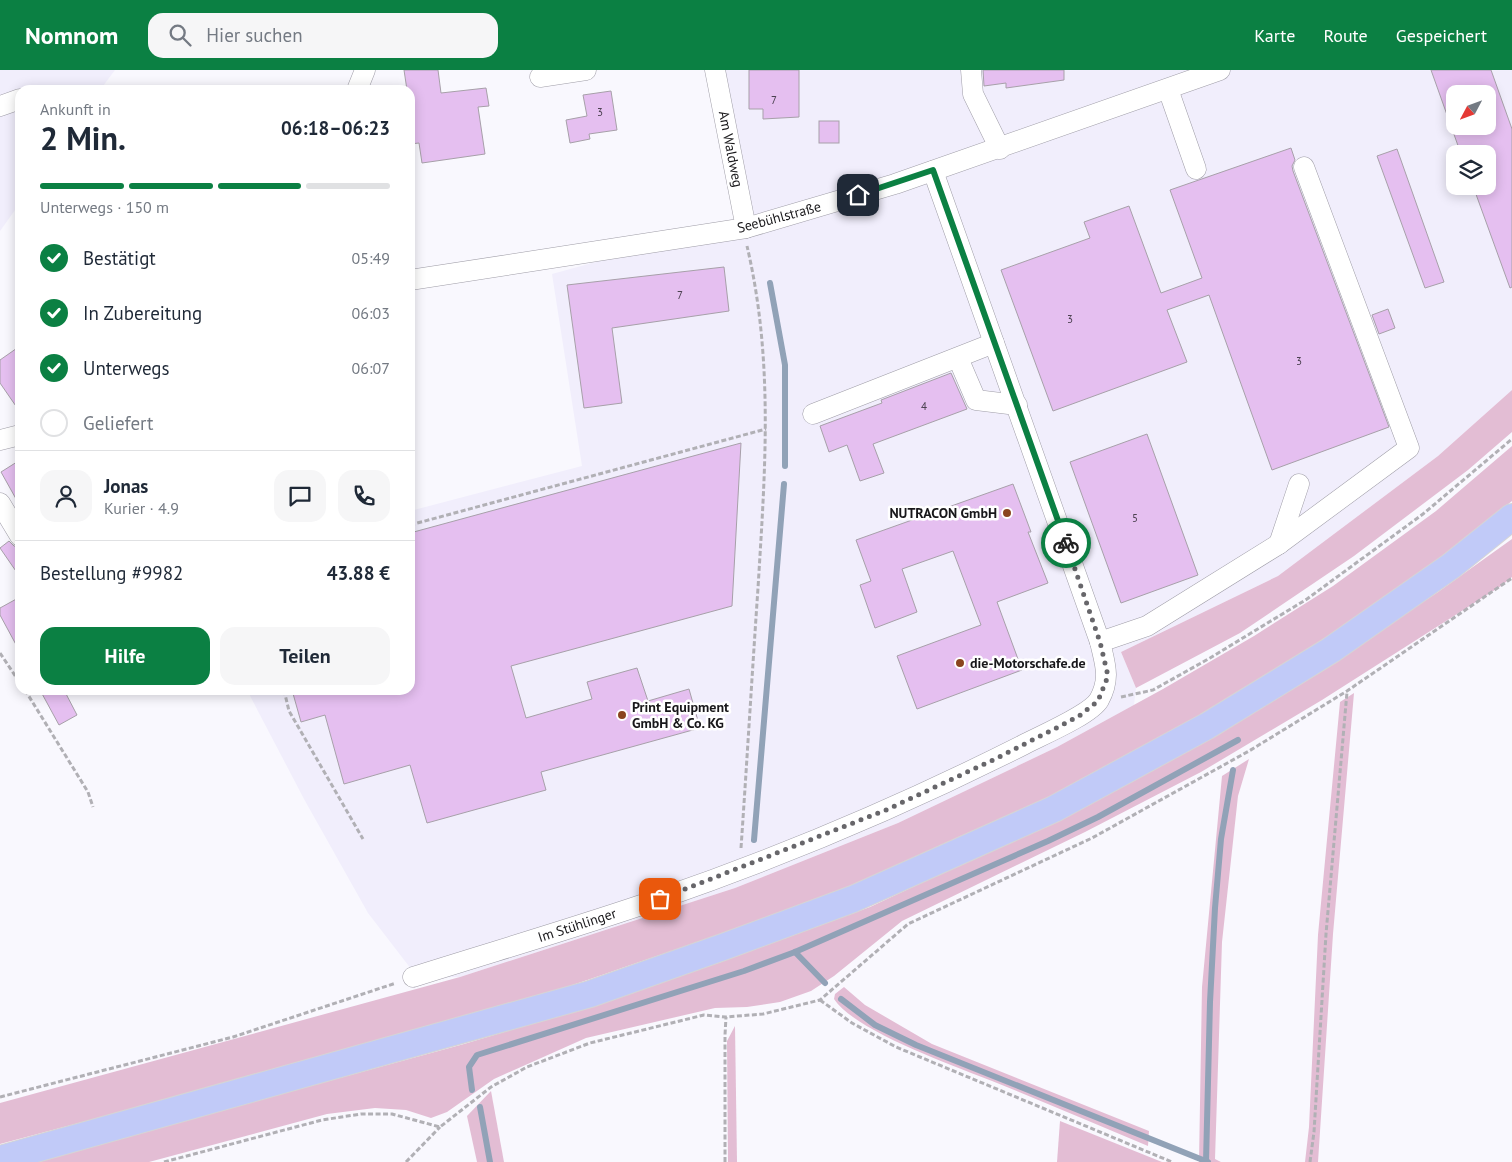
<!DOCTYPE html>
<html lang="de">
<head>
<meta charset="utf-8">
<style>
	body { margin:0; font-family:"PT Sans",sans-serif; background:#f6f6f7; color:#1f2937; height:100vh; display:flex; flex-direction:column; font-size:19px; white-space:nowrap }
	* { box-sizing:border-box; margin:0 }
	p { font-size:16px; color:#747a83 }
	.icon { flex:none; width:28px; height:28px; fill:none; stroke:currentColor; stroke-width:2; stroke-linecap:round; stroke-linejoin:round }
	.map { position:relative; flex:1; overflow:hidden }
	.panel { position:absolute; left:15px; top:15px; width:400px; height:610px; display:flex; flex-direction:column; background:#fff; border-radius:15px; box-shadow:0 2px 12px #0003 }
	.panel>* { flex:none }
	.needle { width:32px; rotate:229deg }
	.controls { position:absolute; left:1446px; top:15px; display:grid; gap:10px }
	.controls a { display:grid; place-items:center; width:50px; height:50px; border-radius:10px; background:#fff; box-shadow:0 2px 12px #0003; font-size:25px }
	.pin { position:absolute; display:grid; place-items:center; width:42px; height:42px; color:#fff; margin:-21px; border-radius:10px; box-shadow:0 2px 8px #0006 }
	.courier { position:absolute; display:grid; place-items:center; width:50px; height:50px; margin:-25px; border:4px solid #0b8043; border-radius:50%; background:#fff; color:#222; box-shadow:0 1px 6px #0007 }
	.overview em { font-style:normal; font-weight:700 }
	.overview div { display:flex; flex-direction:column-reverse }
	.overview { display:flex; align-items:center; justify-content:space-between; height:85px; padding:0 25px }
	h1 { font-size:32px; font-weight:700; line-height:38px }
	.bar { display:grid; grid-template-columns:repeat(4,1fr); gap:8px 5px; align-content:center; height:60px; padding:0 25px }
	.bar i { height:6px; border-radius:4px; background:#e0e1e3 }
	.bar .on { background:#0b8043 }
	.bar p { grid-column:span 4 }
	.line { display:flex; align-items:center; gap:12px; padding:0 25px; border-top:1px solid #e0e1e3 }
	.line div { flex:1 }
	.round { display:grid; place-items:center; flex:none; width:52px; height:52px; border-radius:15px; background:#f6f6f7 }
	ol { padding:0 25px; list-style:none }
	li { display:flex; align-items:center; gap:15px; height:55px }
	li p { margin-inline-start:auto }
	li .icon { padding:5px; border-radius:50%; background:#0b8043; color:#fff; stroke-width:4 }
	li:last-child { color:#747a83 }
	li i { width:28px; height:28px; border:2px solid #e0e1e3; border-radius:50% }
	.button { display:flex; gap:10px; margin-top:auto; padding:10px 25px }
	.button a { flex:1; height:58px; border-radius:15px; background:#0b8043; color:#fff; font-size:20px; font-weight:700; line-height:58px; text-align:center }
	.button a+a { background:#f6f6f7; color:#1f2937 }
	header { display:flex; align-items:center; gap:30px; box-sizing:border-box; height:70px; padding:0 25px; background:#0b8043; color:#fff }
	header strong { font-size:24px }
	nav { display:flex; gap:28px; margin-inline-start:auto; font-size:18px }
	.search { width:350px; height:45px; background:#f6f6f7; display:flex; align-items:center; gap:12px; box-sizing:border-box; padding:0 18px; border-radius:15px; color:#747a83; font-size:19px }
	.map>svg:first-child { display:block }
	.built { fill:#f1eefc; fill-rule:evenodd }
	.green { fill:#e3bdd4 }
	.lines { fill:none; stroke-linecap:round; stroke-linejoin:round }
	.stream { stroke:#91a2b7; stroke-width:6 }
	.building { fill:#e5bff0; stroke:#a7a0a9; fill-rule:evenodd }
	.minor-casing { stroke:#9f9da7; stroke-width:21 }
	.major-casing { stroke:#d5d5d6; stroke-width:28 }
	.path { stroke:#b1b0b5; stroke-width:3; stroke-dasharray:5 2.5; stroke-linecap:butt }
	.minor { stroke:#fff; stroke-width:20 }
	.major { stroke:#c1caf8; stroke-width:26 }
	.done { stroke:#67666a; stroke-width:5; stroke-dasharray:0 9 }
	.route { stroke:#0b8043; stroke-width:6 }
	.poi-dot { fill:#8a441f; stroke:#fff; stroke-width:2 }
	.labels { text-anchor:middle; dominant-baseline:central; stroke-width:5; stroke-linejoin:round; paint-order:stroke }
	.number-label { font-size:11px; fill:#4b4150 }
	.street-label { font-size:14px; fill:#18171a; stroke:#fff }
	.poi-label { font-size:14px; font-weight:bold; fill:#18171a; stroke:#fff; text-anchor:start }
</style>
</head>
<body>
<header>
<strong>Nomnom</strong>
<div class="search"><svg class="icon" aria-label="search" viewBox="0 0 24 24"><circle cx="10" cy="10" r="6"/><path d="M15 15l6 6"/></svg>Hier suchen</div>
<nav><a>Karte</a><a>Route</a><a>Gespeichert</a></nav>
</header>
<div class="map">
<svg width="1512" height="1092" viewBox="0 0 1512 1092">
	<rect width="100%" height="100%" fill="#f9f8fe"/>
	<g class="built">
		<polygon points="0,0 115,0 100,20 20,20 20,133 0,161"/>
		<path d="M721,0H1512V320L1438,386L1278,506L1121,582L1136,618L1134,635L1057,677L898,753L735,818L460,907L418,908L368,843L304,729L247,620H410V441L582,396L552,204L749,150ZM1455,24H1488V56H1455ZM1455,84H1488V116H1455Z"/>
	</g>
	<g class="green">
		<polygon points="1512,320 1512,362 1468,400 1354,486 1240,563 1136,618 1121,582 1278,506 1438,386"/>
		<path d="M1512,376V431C1488,450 1465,471 1441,489C1236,640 1005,760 767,849C731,862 693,874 657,886C612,901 567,918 522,931C350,983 174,1028 0,1074V1033L460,907L735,818L898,753L1057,677L1163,619L1254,566L1333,516L1436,441Z"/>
		<polygon points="1512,469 1512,507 1501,516 1322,630 1201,702 1085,762 902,851 834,906 811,921 780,932 747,937 715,938 586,968 494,1009 447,1042 431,1048 406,1040 375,1038 327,1044 149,1092 32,1092 464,974 571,942 718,893 870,837 1100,729 1207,671 1286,622 1438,522"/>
		<polygon points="1354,623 1333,864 1318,1092 1305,1092 1309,1057 1318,865 1340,632"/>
		<polygon points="1249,689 1238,726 1222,872 1215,1089 1221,1092 1199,1092 1202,917 1222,706"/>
		<path d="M844,917L865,935L932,974L1149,1061L1148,1076C1096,1054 1044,1032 992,1011C954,996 855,961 834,929L835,924Z"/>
		<polygon points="735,956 737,1092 728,1092 727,971"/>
		<polygon points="491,1021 504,1092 477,1092 467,1046"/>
		<polygon points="1060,1051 1162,1092 1057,1092"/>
	</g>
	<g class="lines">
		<g class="stream">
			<polyline points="770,213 785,295 785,396"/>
			<polyline points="754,770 784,414"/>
			<polyline points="795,882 825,913"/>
			<polyline points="841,929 875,955 916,975 1208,1092"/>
			<polyline points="472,1020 469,997 477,985 744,901 795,882 1048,771 1098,747 1238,670"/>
			<polyline points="480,1037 490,1092"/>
			<polyline points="1206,1092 1210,932 1215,838 1221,769 1233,700"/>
		</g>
	</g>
	<g class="building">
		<polygon points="404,0 438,0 441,23 486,18 489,36 478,37 485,84 422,93 419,73 410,74 410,20 407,20"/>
		<polygon points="749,0 799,0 799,47 763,49 763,39 749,39"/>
		<polygon points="983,0 1064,0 1064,10 1006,18 1006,13 984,16"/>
		<path d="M1431,0H1491L1512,59V217L1510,218L1473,116H1488V84H1461ZM1455,24H1488V56H1455Z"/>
		<polygon points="611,21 617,60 589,64 590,69 570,73 566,50 587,46 583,25"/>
		<rect x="819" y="51" width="20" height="22"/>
		<polygon points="1291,78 1295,90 1292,96 1293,101 1389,357 1272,400 1209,225 1167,240 1187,292 1053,341 1001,200 1090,168 1084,152 1129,136 1161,223 1202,208 1170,120"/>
		<polygon points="1397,79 1444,212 1425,218 1377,86"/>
		<polygon points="724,197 729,241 612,258 622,333 584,338 567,215"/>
		<polygon points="1388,239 1395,258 1379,264 1372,245"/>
		<polygon points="20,276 20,342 0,313 0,290"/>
		<polygon points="951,303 967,339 873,374 884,403 860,411 847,375 829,382 820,356 882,333 881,330"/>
		<polygon points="1147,364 1198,505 1121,533 1070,392"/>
		<polygon points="741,373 732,536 511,596 526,648 592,629 587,612 637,598 648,631 689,619 700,658 541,702 546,720 427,753 410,695 344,714 325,645 301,652 292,620 410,620 410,463"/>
		<polygon points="20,390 20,436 1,402"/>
		<polygon points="1013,414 1031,462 1028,462 1048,513 997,532 1022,600 917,639 897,586 981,555 953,481 902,499 917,542 875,558 860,515 871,511 856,470"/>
		<polygon points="9,471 14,476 20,478 20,507 0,478"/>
		<polygon points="20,527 20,582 0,545 0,538"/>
		<polygon points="40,620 64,620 77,645 59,655"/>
	</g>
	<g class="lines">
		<defs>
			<g id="minor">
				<polyline points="715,0 746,158"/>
				<polyline points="971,0 973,24 1000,79"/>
				<polyline points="540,7 586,0"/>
				<polyline points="1168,19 1196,99"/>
				<polyline points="357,20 365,0"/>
				<polyline points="0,36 20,29"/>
				<polyline points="410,210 746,158 895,114 1220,0"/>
				<polyline points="958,288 976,330 1017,335"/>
				<polyline points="813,344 994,273"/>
				<polyline points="0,370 20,365"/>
				<polyline points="0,433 20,466"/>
				<polyline points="1279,474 1299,414"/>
				<polyline points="1100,572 1147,556 1279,474 1409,378 1304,97"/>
				<path d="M413,907C495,881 578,857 659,829C784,786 906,734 1023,675C1040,666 1090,645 1099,630C1111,608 1105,594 1100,572L933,101"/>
			</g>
			<polyline id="major" points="0,1089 590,924 723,877 853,829 1054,739 1207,656 1331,580 1451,496 1512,447"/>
		</defs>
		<use href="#minor" class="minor-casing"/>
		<use href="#major" class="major-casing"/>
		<g class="path">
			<polyline points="410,455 766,359"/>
			<polyline points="0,583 20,613"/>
			<polyline points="25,620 88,722 93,737"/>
			<polyline points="284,620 289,641 363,769"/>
			<polyline points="1121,627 1153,620 1210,588 1307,529 1423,444 1512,369"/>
			<path d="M741,778C747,691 752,605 758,518C765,402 774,291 747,176"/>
			<polyline points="820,930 852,953 896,977 1172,1092"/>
			<polyline points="0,1027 233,967 396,913"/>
			<polyline points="164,1092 322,1050 361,1044 392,1044 440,1057 491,1017 527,997 590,973 704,945 726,947 763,944 820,930 908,854 1092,768 1249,681 1347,621 1512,508"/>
			<polyline points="406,1092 440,1057"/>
			<polyline points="725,1092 725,965 726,947"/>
			<polyline points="1310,1092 1314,1062 1326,864 1347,622"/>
		</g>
		<use href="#minor" class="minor"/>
		<use href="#major" class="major"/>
	</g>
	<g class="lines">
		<polyline class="done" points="660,829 886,740 993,690 1062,655 1079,646 1098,631 1108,606 1100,572 1066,473"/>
		<polyline class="route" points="858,125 933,100 1066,473"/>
	</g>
	<g class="poi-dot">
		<circle cx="1007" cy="443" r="5"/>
		<circle cx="960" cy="593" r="5"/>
		<circle cx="622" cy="645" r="5"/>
	</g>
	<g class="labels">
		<g class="number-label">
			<text x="774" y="30">7</text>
			<text x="600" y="42">3</text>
			<text x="680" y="225">7</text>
			<text x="1070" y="249">3</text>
			<text x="1299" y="291">3</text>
			<text x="924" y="336">4</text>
			<text x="1135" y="448">5</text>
		</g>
		<g class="street-label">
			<text transform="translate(731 79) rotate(79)">Am Waldweg</text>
			<text transform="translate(779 147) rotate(-15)">Seebühlstraße</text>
			<text transform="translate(577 855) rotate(-18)">Im Stühlinger</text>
		</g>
		<g class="poi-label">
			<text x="997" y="443" text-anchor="end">NUTRACON GmbH</text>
			<text x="970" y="593">die-Motorschafe.de</text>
			<text x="632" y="637">Print Equipment<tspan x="632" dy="16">GmbH &amp; Co. KG</tspan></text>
		</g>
	</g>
</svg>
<div class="controls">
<a><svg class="needle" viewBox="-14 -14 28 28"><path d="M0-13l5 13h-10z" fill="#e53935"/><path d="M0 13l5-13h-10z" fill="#747a83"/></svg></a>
<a><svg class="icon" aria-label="layers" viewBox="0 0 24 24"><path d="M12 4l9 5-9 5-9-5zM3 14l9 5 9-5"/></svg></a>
</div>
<div class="pin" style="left:660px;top:829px;background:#ea580c"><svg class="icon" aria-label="bag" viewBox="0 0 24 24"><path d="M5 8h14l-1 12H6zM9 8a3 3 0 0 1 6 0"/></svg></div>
<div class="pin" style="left:858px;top:125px;background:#1f2937"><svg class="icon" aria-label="home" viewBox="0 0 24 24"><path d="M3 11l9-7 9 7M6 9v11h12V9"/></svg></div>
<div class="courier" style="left:1066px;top:473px"><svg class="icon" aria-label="bike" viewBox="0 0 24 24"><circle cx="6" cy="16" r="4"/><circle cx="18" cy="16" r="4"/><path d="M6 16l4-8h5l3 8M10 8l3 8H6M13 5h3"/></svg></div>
<section class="panel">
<div class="overview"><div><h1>2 Min.</h1><p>Ankunft in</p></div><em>06:18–06:23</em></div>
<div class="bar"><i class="on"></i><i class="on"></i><i class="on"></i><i></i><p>Unterwegs · 150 m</p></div>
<ol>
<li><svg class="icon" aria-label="check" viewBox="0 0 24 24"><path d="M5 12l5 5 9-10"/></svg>Bestätigt<p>05:49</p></li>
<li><svg class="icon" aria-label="check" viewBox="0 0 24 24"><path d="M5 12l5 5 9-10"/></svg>In Zubereitung<p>06:03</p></li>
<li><svg class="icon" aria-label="check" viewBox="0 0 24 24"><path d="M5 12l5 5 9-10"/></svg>Unterwegs<p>06:07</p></li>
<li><i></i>Geliefert</li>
</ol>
<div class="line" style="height:90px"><a class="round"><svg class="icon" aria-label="person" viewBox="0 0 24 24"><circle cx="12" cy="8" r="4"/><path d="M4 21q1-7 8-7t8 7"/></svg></a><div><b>Jonas</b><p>Kurier · 4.9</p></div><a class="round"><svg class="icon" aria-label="chat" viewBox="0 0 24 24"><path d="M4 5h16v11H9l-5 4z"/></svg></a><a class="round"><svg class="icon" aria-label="phone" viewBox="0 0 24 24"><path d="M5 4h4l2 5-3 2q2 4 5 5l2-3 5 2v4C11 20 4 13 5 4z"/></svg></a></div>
<div class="line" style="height:65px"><div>Bestellung #9982</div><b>43.88 €</b></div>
<div class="button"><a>Hilfe</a><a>Teilen</a></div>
</section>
</div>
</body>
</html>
